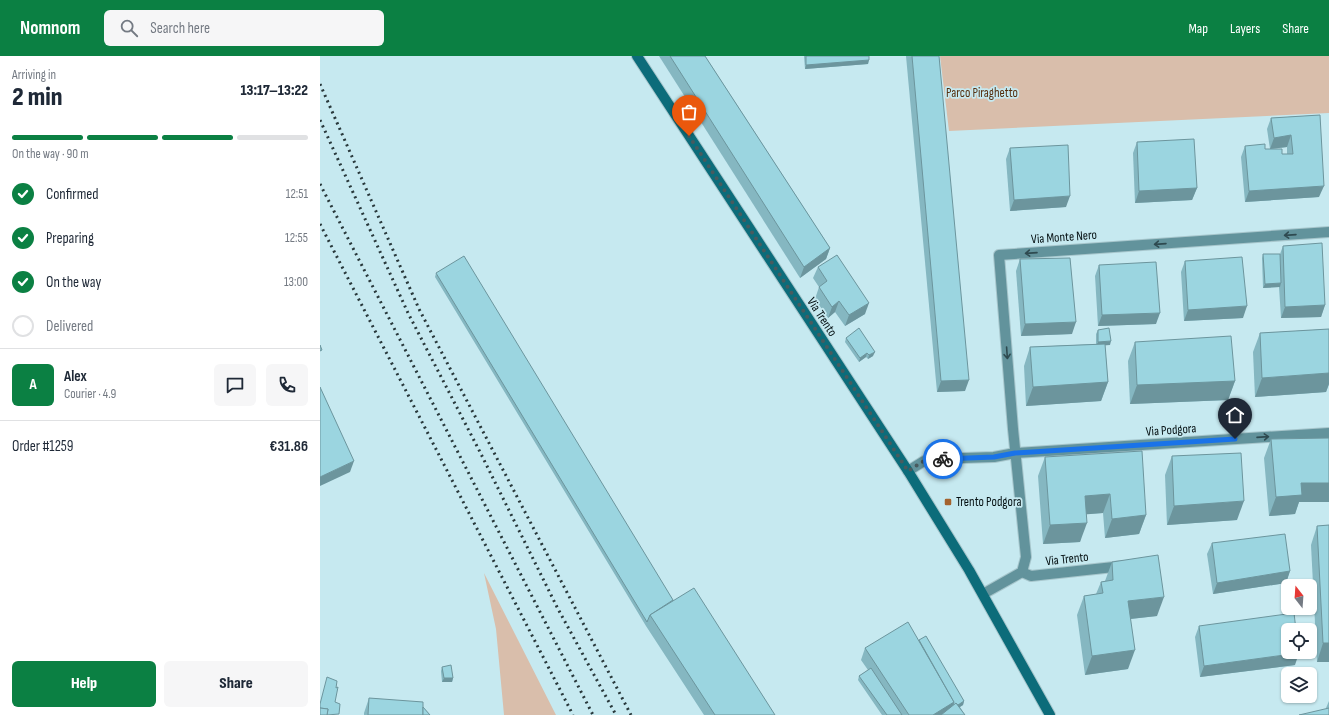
<!DOCTYPE html>
<html lang="en">
<head>
<meta charset="utf-8">
<style>
	body { margin:0; font-family:"Sofia Sans Condensed",sans-serif; background:#f6f6f7; color:#1f2937; height:100vh; display:flex; flex-direction:column; font-size:15px; white-space:nowrap }
	* { box-sizing:border-box; margin:0 }
	p { font-size:13px; color:#747a83 }
	.icon { flex:none; width:22px; height:22px; fill:none; stroke:currentColor; stroke-width:2; stroke-linecap:round; stroke-linejoin:round }
	.map { position:relative; flex:1; overflow:hidden }
	.side { display:flex; flex-direction:column; background:#fff; width:320px }
	.side>* { flex:none }
	.needle { width:26px; rotate:343deg }
	.buttons { position:absolute; left:961px; top:523px; display:grid; gap:8px }
	.buttons a { display:grid; place-items:center; width:36px; height:36px; border-radius:6px; background:#fff; box-shadow:0 1px 3px #0004; font-size:20px }
	.pin { position:absolute; display:grid; place-items:center; width:34px; height:34px; color:#fff; margin:-41px -17px; border-radius:50% 50% 50% 0; rotate:-45deg; box-shadow:0 0 4px #0007 }
	.pin .icon { rotate:45deg }
	.courier { position:absolute; display:grid; place-items:center; width:40px; height:40px; margin:-20px; border:3px solid #1a73e8; border-radius:50%; background:#fff; color:#222; box-shadow:0 1px 5px #0007 }
	.head em { font-style:normal; font-weight:800 }
	.head div { display:flex; flex-direction:column-reverse }
	.head { display:flex; align-items:center; justify-content:space-between; height:68px; padding:0 12px }
	h1 { font-size:26px; font-weight:800; line-height:30px }
	.bar { display:grid; grid-template-columns:repeat(4,1fr); gap:6px 4px; align-content:center; height:48px; padding:0 12px }
	.bar i { height:5px; border-radius:3px; background:#e0e1e3 }
	.bar .selected { background:#0b8043 }
	.bar p { grid-column:span 4 }
	.line { display:flex; align-items:center; gap:10px; padding:0 12px; border-top:1px solid #e0e1e3 }
	.line div { flex:1 }
	.round { display:grid; place-items:center; flex:none; width:42px; height:42px; border-radius:6px; background:#f6f6f7 }
	ol { padding:0 12px; list-style:none }
	li { display:flex; align-items:center; gap:12px; height:44px }
	li p { margin-inline-start:auto }
	li .icon { padding:4px; border-radius:50%; background:#0b8043; color:#fff; stroke-width:4 }
	li:last-child { color:#747a83 }
	li i { width:22px; height:22px; border:2px solid #e0e1e3; border-radius:50% }
	.action { display:flex; gap:8px; margin-top:auto; padding:8px 12px }
	.action a { flex:1; height:46px; border-radius:6px; background:#0b8043; color:#fff; font-size:16px; font-weight:800; line-height:46px; text-align:center }
	.action a+a { background:#f6f6f7; color:#1f2937 }
	header { display:flex; align-items:center; gap:24px; box-sizing:border-box; height:56px; padding:0 20px; background:#0b8043; color:#fff }
	header strong { font-size:19px }
	nav { display:flex; gap:22px; margin-inline-start:auto; font-size:14px }
	.search { width:280px; height:36px; background:#f6f6f7; display:flex; align-items:center; gap:10px; box-sizing:border-box; padding:0 14px; border-radius:6px; color:#747a83; font-size:15px }
	main { display:flex; flex:1; min-height:0 }
	.map>svg:first-child { display:block }
	.green { fill:#d9beab }
	.lines { fill:none; stroke-linecap:round; stroke-linejoin:round }
	.lane-casing { stroke:#a7c6cc; stroke-width:12 }
	.street-casing { stroke:#a7c6cc; stroke-width:12 }
	.secondary-casing { stroke:#a7c6cc; stroke-width:12 }
	.lane { stroke:#62939c; stroke-width:10 }
	.street { stroke:#62939c; stroke-width:10 }
	.secondary { stroke:#0c6c7a; stroke-width:10 }
	.rail { stroke:#28383b; stroke-width:3; stroke-dasharray:2 4; stroke-linecap:butt }
	.wall { fill:#85b7c1; fill-rule:evenodd }
	.shaded-wall { fill:#6c959d }
	.building { fill:#9bd5e0; stroke:#6c959d }
	.oneway { stroke:#2e4a50 }
	.done { stroke:#485b5f; stroke-width:4; stroke-dasharray:0 7.2 }
	.route { stroke:#1a73e8; stroke-width:5 }
	.poi-dot { fill:#a4632e; stroke:#c6e9f0; stroke-width:1.5 }
	.labels { text-anchor:middle; dominant-baseline:central; stroke-width:3.5; stroke-linejoin:round; paint-order:stroke }
	.park-label { font-size:13px; fill:#562f0e; stroke:#c6e9f0 }
	.street-label { font-size:13px; fill:#040f11; stroke:#c6e9f0 }
	.poi-label { font-size:13px; fill:#040f11; stroke:#c6e9f0; text-anchor:start }
</style>
</head>
<body>
<header>
<strong>Nomnom</strong>
<div class="search"><svg class="icon" aria-label="search" viewBox="0 0 24 24"><circle cx="10" cy="10" r="6"/><path d="M15 15l6 6"/></svg>Search here</div>
<nav><a>Map</a><a>Layers</a><a>Share</a></nav>
</header>
<main>
<section class="side">
<div class="head"><div><h1>2 min</h1><p>Arriving in</p></div><em>13:17–13:22</em></div>
<div class="bar"><i class="selected"></i><i class="selected"></i><i class="selected"></i><i></i><p>On the way · 90 m</p></div>
<ol>
<li><svg class="icon" aria-label="check" viewBox="0 0 24 24"><path d="M5 12l5 5 9-10"/></svg>Confirmed<p>12:51</p></li>
<li><svg class="icon" aria-label="check" viewBox="0 0 24 24"><path d="M5 12l5 5 9-10"/></svg>Preparing<p>12:55</p></li>
<li><svg class="icon" aria-label="check" viewBox="0 0 24 24"><path d="M5 12l5 5 9-10"/></svg>On the way<p>13:00</p></li>
<li><i></i>Delivered</li>
</ol>
<div class="line" style="height:72px"><b class="round" style="background:#0b8043;color:#fff">A</b><div><b>Alex</b><p>Courier · 4.9</p></div><a class="round"><svg class="icon" aria-label="chat" viewBox="0 0 24 24"><path d="M4 5h16v11H9l-5 4z"/></svg></a><a class="round"><svg class="icon" aria-label="phone" viewBox="0 0 24 24"><path d="M5 4h4l2 5-3 2q2 4 5 5l2-3 5 2v4C11 20 4 13 5 4z"/></svg></a></div>
<div class="line" style="height:52px"><div>Order #1259</div><b>€31.86</b></div>
<div class="action"><a>Help</a><a>Share</a></div>
</section>
<div class="map">
<svg width="1009" height="659" viewBox="0 0 1009 659">
	<rect width="100%" height="100%" fill="#c6e9f0"/>
	<g class="green">
		<polygon points="620,0 1009,0 1009,57 629,75"/>
		<polygon points="164,517 236,659 184,659 176,573"/>
	</g>
	<g class="lines">
		<defs>
			<polyline id="lane" points="702,516 711,520 803,510"/>
			<g id="street">
				<polyline points="588,415 604,405 612,403 674,401 695,397 1009,377"/>
				<polyline points="663,538 702,516 706,501 693,373 679,199 1009,176"/>
			</g>
			<polyline id="secondary" points="317,0 588,415 649,514 730,659"/>
		</defs>
		<use href="#lane" class="lane-casing"/>
		<use href="#street" class="street-casing"/>
		<use href="#secondary" class="secondary-casing"/>
		<use href="#lane" class="lane"/>
		<use href="#street" class="street"/>
		<use href="#secondary" class="secondary"/>
		<g class="rail">
			<polyline points="0,28 99,253 311,659"/>
			<polyline points="0,64 88,257 160,396 238,553 296,659"/>
			<polyline points="0,128 273,659"/>
			<polyline points="0,168 253,659"/>
		</g>
	</g>
	<g class="wall">
		<polygon points="339,0 385,0 510,192 506,203 480,222"/>
		<polygon points="484,0 549,0 548,8 485,13"/>
		<polygon points="586,0 619,0 645,335 617,336"/>
		<path d="M1000,59L999,141L925,146L921,101L925,90L945,93H950L947,73L951,62ZM967,91V98H962L950,93Z"/>
		<polygon points="817,86 877,132 872,144 815,147 813,97"/>
		<polygon points="690,92 746,151 690,155 686,103"/>
		<polygon points="963,190 1005,249 1001,261 961,262 959,231 943,232 942,202 943,198 960,198"/>
		<polygon points="700,203 752,278 701,280 696,215"/>
		<polygon points="865,205 923,262 864,265 861,216"/>
		<polygon points="779,209 836,268 778,270 775,220"/>
		<polygon points="498,211 545,258 525,270 515,256 508,262 495,243 499,231 493,222"/>
		<polygon points="116,217 353,544 455,659 384,659 326,570 115,221"/>
		<polygon points="1009,273 1009,328 1006,336 935,341 933,296 940,277"/>
		<polygon points="778,274 790,289 785,289 788,326 781,345 706,350 704,310 710,291 776,288 776,278"/>
		<polygon points="526,282 553,300 548,303 546,301 539,306 525,286"/>
		<polygon points="815,286 915,325 908,344 810,348 808,305"/>
		<polygon points="1009,382 1009,446 979,446 975,458 949,460 944,402 951,383"/>
		<polygon points="852,400 917,464 847,469 845,419"/>
		<polygon points="725,401 826,459 819,478 785,482 783,457 766,458 760,486 723,488 718,420"/>
		<polygon points="1009,469 1009,606 997,606 991,489 997,470"/>
		<polygon points="892,487 970,515 966,527 893,538 887,498"/>
		<polygon points="792,506 837,560 810,563 808,613 765,619 757,559 764,540 776,538 781,526 785,525"/>
		<polygon points="879,570 975,609 880,621 875,581"/>
		<polygon points="599,584 644,645 643,649 640,651 645,659 562,659 538,624 539,620 548,614 541,604 545,592"/>
		<polygon points="122,611 133,622 132,626 122,626 121,615"/>
		<polygon points="49,642 103,651 110,659 44,659 44,657"/>
		<polygon points="1009,645 1009,659 1006,652"/>
	</g>
	<g class="shaded-wall">
		<polygon points="549,4 548,8 485,13 486,9"/>
		<polygon points="971,79 967,91 950,93 954,82"/>
		<polygon points="1004,130 999,141 925,146 929,135"/>
		<polygon points="877,132 872,144 815,147 819,135"/>
		<polygon points="750,140 746,151 690,155 694,144"/>
		<polygon points="510,192 506,203 480,222 484,211"/>
		<polygon points="961,227 960,231 943,232 945,228"/>
		<polygon points="519,245 515,256 508,262 512,251"/>
		<polygon points="549,247 545,258 525,270 529,259"/>
		<polygon points="1005,249 1001,261 961,262 965,251"/>
		<polygon points="927,250 923,262 864,265 868,254"/>
		<polygon points="840,257 836,268 778,270 782,259"/>
		<polygon points="756,266 752,278 701,280 705,268"/>
		<polygon points="791,285 790,289 776,290 778,286"/>
		<polygon points="555,296 553,300 548,303 549,299"/>
		<polygon points="547,297 546,301 539,306 540,302"/>
		<polygon points="1009,317 1009,328 1006,336 935,341 942,322"/>
		<polygon points="649,324 645,335 617,336 621,325"/>
		<polygon points="915,325 908,344 810,348 817,329"/>
		<polygon points="788,326 781,345 706,350 713,331"/>
		<polygon points="34,405 30,416 0,430 0,421"/>
		<polygon points="981,427 1009,427 1009,446 979,446 975,458 949,460 956,441"/>
		<polygon points="790,438 783,457 758,459 765,440"/>
		<polygon points="924,445 917,464 847,469 854,450"/>
		<polygon points="826,459 819,478 785,482 792,463"/>
		<polygon points="767,467 760,486 723,488 730,469"/>
		<polygon points="970,515 966,527 893,538 897,527"/>
		<polygon points="844,541 837,560 801,564 808,545"/>
		<polygon points="1003,587 1009,587 1009,606 997,606"/>
		<polygon points="815,594 808,613 765,619 772,600"/>
		<polygon points="979,597 975,609 880,621 884,610"/>
		<polygon points="124,622 133,622 132,626 122,626"/>
		<polygon points="644,645 643,649 630,657 632,653"/>
		<polygon points="634,646 630,657 627,659 613,659"/>
	</g>
	<g class="building">
		<polygon points="350,0 385,0 510,192 484,211"/>
		<polygon points="486,0 549,0 549,4 486,9"/>
		<polygon points="592,0 619,0 649,324 621,325"/>
		<polygon points="1000,59 1004,130 929,135 925,90 945,88 945,93 962,93 962,98 973,98 971,79 954,82 951,62"/>
		<polygon points="874,83 877,132 819,135 817,86"/>
		<polygon points="748,89 750,140 694,144 690,92"/>
		<polygon points="1002,187 1005,249 965,251 963,190"/>
		<polygon points="943,198 960,198 961,227 945,228"/>
		<polygon points="517,199 549,247 529,259 519,245 512,251 499,231 507,225 498,211"/>
		<polygon points="144,200 353,544 330,559 327,566 116,217"/>
		<polygon points="922,201 927,250 868,254 865,205"/>
		<polygon points="750,202 756,266 705,268 700,203"/>
		<polygon points="836,206 840,257 782,259 779,209"/>
		<polygon points="539,272 555,296 549,299 547,297 540,302 526,282"/>
		<polygon points="789,272 791,285 778,286 778,274"/>
		<polygon points="1009,273 1009,317 942,322 940,277"/>
		<polygon points="911,280 915,325 817,329 815,286"/>
		<polygon points="785,288 788,326 713,331 710,291"/>
		<polygon points="0,289 2,294 0,295"/>
		<polygon points="0,331 34,405 0,421"/>
		<polygon points="1009,382 1009,427 981,427 982,439 956,441 951,383"/>
		<polygon points="822,395 826,459 792,463 790,438 765,440 767,467 730,469 725,401"/>
		<polygon points="921,397 924,445 854,450 852,400"/>
		<polygon points="1009,469 1009,587 1003,587 997,470"/>
		<polygon points="965,478 970,515 897,527 892,487"/>
		<polygon points="838,499 844,541 808,545 815,594 772,600 764,540 783,537 781,526 793,524 792,506"/>
		<polygon points="374,532 455,659 395,659 330,559"/>
		<polygon points="974,557 976,574 968,574 968,596 979,596 979,597 884,610 879,570"/>
		<polygon points="588,566 634,646 613,659 589,659 545,592"/>
		<polygon points="606,580 644,645 638,649 636,647 633,650 634,646 599,584"/>
		<polygon points="131,609 133,622 124,622 122,611"/>
		<polygon points="551,612 582,659 567,659 539,620"/>
		<polygon points="7,621 17,625 16,632 18,631 15,646 20,648 19,658 7,659 8,653 0,652 0,648"/>
		<polygon points="49,642 103,646 103,659 48,659"/>
		<polygon points="636,647 645,659 621,659"/>
		<polygon points="103,651 110,659 103,659"/>
		<polygon points="0,652 8,653 7,659 0,659"/>
		<polygon points="1009,652 1009,659 979,659"/>
	</g>
	<defs><path id="oneway-shaft" d="M-6 0H5M1.5-3L5.5 0L1.5 3" fill="none" stroke-width="1.6" stroke-linecap="round" stroke-linejoin="round"/></defs>
	<g class="oneway">
		<use href="#oneway-shaft" transform="translate(970 179) rotate(176)"/>
		<use href="#oneway-shaft" transform="translate(840 188) rotate(176)"/>
		<use href="#oneway-shaft" transform="translate(711 197) rotate(176)"/>
		<use href="#oneway-shaft" transform="translate(687 297) rotate(86)"/>
		<use href="#oneway-shaft" transform="translate(943 381) rotate(-4)"/>
	</g>
	<g class="lines">
		<polyline class="done" points="369,80 588,415 604,405 623,403"/>
		<polyline class="route" points="623,403 674,401 695,397 915,383"/>
	</g>
	<rect class="poi-dot" x="624" y="442" width="8" height="8" rx="2"/>
	<g class="labels">
		<g class="park-label">
			<text x="662" y="37">Parco Piraghetto</text>
		</g>
		<g class="street-label">
			<text transform="translate(744 181) rotate(-4)">Via Monte Nero</text>
			<text transform="translate(502 261) rotate(57)">Via Trento</text>
			<text transform="translate(851 374) rotate(-4)">Via Podgora</text>
			<text transform="translate(747 503) rotate(-6)">Via Trento</text>
		</g>
		<g class="poi-label">
			<text x="636" y="446">Trento Podgora</text>
		</g>
	</g>
</svg>
<div class="buttons">
<a><svg class="needle" viewBox="-14 -14 28 28"><path d="M0-13l5 13h-10z" fill="#e53935"/><path d="M0 13l5-13h-10z" fill="#747a83"/></svg></a>
<a><svg class="icon" aria-label="locate" viewBox="0 0 24 24"><circle cx="12" cy="12" r="6"/><path d="M12 2v4M12 18v4M2 12h4M18 12h4"/></svg></a>
<a><svg class="icon" aria-label="layers" viewBox="0 0 24 24"><path d="M12 4l9 5-9 5-9-5zM3 14l9 5 9-5"/></svg></a>
</div>
<div class="pin" style="left:369px;top:80px;background:#ea580c"><svg class="icon" aria-label="bag" viewBox="0 0 24 24"><path d="M5 8h14l-1 12H6zM9 8a3 3 0 0 1 6 0"/></svg></div>
<div class="pin" style="left:915px;top:383px;background:#1f2937"><svg class="icon" aria-label="home" viewBox="0 0 24 24"><path d="M3 11l9-7 9 7M6 9v11h12V9"/></svg></div>
<div class="courier" style="left:623px;top:403px"><svg class="icon" aria-label="bike" viewBox="0 0 24 24"><circle cx="6" cy="16" r="4"/><circle cx="18" cy="16" r="4"/><path d="M6 16l4-8h5l3 8M10 8l3 8H6M13 5h3"/></svg></div>
</div>
</main>
</body>
</html>
